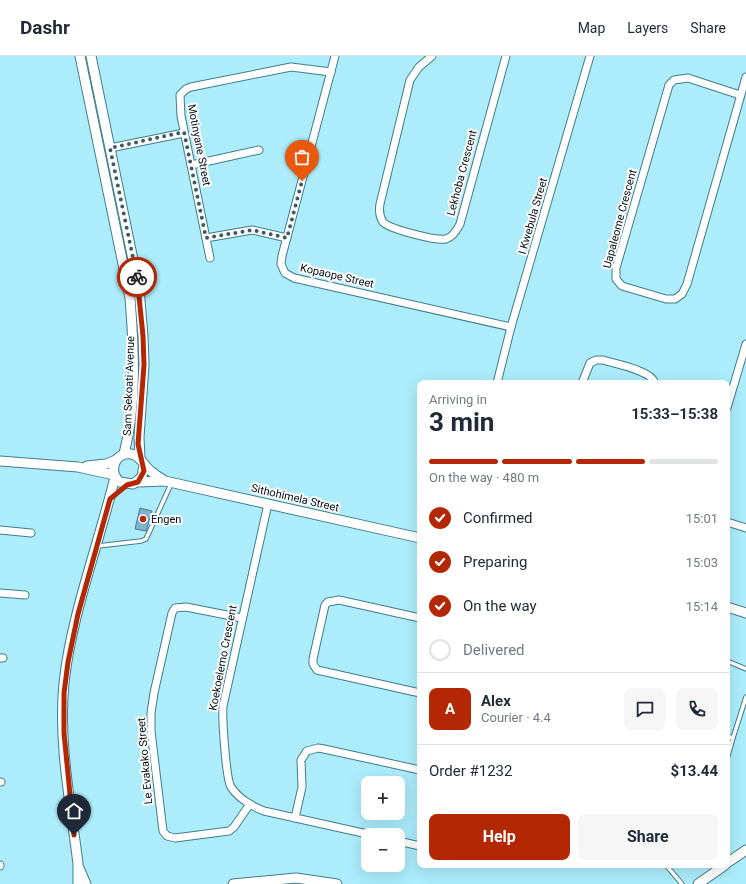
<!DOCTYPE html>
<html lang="en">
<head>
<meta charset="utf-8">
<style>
	body { margin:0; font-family:Roboto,sans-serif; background:#f6f6f7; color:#1f2937; height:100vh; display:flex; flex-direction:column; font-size:15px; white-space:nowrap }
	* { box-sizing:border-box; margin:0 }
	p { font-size:13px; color:#747a83 }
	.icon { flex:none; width:22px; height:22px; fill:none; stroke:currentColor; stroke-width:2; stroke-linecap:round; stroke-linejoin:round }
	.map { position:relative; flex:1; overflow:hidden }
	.panel { position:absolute; left:417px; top:324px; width:313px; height:488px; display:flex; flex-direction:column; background:#fff; border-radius:8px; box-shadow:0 4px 16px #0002 }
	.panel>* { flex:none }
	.controls { position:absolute; left:361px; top:720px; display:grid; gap:8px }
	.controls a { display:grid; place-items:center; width:44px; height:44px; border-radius:8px; background:#fff; box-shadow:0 4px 16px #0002; font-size:20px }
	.pin { position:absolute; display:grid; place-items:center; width:34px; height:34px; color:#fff; margin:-41px -17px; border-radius:50% 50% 50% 0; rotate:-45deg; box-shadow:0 0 4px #0007 }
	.pin .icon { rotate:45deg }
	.courier { position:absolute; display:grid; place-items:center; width:40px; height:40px; margin:-20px; border:3px solid #b32802; border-radius:50%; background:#fff; color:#222; box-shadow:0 1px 5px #0007 }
	.headline em { font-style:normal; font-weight:700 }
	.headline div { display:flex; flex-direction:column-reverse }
	.headline { display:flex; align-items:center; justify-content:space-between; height:68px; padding:0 12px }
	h1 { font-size:26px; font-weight:700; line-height:30px }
	.bar { display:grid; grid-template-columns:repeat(4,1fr); gap:6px 4px; align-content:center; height:48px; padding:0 12px }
	.bar i { height:5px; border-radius:3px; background:#e0e1e3 }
	.bar .selected { background:#b32802 }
	.bar p { grid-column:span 4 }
	.line { display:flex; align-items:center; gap:10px; padding:0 12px; border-top:1px solid #e0e1e3 }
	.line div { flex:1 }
	.round { display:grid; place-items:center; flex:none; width:42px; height:42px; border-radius:8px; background:#f6f6f7 }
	ol { padding:0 12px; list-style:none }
	li { display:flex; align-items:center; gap:12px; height:44px }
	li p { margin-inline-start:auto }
	li .icon { padding:4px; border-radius:50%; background:#b32802; color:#fff; stroke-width:4 }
	li:last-child { color:#747a83 }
	li i { width:22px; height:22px; border:2px solid #e0e1e3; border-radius:50% }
	.action { display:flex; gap:8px; margin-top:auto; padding:8px 12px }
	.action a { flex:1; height:46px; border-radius:8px; background:#b32802; color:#fff; font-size:16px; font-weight:700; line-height:46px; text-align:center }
	.action a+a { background:#f6f6f7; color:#1f2937 }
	header { display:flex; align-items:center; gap:24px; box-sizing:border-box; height:56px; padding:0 20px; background:#fff; border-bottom:1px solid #e0e1e3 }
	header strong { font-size:19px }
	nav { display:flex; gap:22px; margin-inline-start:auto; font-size:14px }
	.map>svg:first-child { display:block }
	.building { fill:#81b3d0; stroke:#497994 }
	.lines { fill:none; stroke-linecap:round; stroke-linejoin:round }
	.service-casing { stroke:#3f7d8b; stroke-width:5.5 }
	.minor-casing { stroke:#3f7d8b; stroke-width:9 }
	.tertiary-casing { stroke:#3f7d8b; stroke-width:11 }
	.service { stroke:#fff; stroke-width:3.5 }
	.minor { stroke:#fff; stroke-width:7 }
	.tertiary { stroke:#fff; stroke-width:9 }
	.done { stroke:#3c5c65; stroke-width:4; stroke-dasharray:0 7.2 }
	.route { stroke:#b32802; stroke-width:5 }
	.poi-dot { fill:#b32802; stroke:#fff; stroke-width:1.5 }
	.labels { text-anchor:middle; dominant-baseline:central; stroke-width:4; stroke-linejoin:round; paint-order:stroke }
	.street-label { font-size:11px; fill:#000f14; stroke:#fff }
	.poi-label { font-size:11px; fill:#000f14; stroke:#fff; text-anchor:start }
</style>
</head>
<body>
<header>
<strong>Dashr</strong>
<nav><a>Map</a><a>Layers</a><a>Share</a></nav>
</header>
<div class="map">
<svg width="746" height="828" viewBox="0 0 746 828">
	<rect width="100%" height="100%" fill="#acecfb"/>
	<polygon class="building" points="140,452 152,455 146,475 135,473"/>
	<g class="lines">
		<defs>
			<g id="service">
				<polyline points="98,490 141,485 146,483 171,428"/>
				<polyline points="727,605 746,613"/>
				<polyline points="727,680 733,682 746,641"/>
				<polyline points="727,703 733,682"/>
				<polyline points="666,809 682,828"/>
			</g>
			<g id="minor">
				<polyline points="335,0 282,200 281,208 285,217 294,222 511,271"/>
				<path d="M432,0L419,11L410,24L380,148C379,154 379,160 383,166C389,173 436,185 446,183C453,181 457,174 460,168L506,0"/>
				<polyline points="740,39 688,22 674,24 669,29 616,212 616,223 622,230 666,243 675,243 682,238 687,228 746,21"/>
				<polyline points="110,92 184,77"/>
				<polyline points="191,109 259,94"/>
				<polyline points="206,182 252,174 287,182"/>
				<polyline points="210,202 181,60 180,39 186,33 191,31 291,11 331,16"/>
				<polyline points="497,327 511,271 590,0"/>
				<path d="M582,327L590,307L596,304H603C615,308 651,314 655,327"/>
				<polyline points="727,352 746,288"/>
				<path d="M268,448L223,650C222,663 226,723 231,731C238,742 253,751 264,755L372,779"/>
				<polyline points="727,466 746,472"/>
				<polyline points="0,474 31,477"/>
				<polyline points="0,537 25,539"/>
				<polyline points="242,562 186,551 175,552 172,557 154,637 151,657 151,675 163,775 167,780 175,782 229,775 234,771 250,748"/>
				<polyline points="420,562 339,544 328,546 325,549 313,603 313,608 317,614 420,637"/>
				<polyline points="0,602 3,602"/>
				<polyline points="0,726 1,726"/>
				<polyline points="295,762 302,731 301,704 307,695 318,692 324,693 420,714"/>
				<polyline points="398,785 420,790"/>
				<polyline points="0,809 0,810"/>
			</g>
			<g id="tertiary">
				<path d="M80,0L130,242C134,293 137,348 124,398"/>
				<polyline points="91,0 139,233 143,280 144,309 139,381 140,403"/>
				<polyline points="0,405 78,411 114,419"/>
				<path d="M144,409L142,421L133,428L120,426C108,416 114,396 131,398C141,399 144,411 152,416C156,420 161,422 165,425L420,482"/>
				<polyline points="87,410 106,408 116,404"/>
				<polyline points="138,426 165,425"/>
				<polyline points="727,551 746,557"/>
				<polyline points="727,807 746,794"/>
				<polyline points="79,812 86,828"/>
				<path d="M78,828V808C71,749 58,687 64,627C71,560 99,487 115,421"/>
				<polyline points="233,828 296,822 337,828"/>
				<polyline points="698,828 725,809"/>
			</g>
		</defs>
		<use href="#service" class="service-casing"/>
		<use href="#minor" class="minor-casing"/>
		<use href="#tertiary" class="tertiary-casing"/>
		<use href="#service" class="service"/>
		<use href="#minor" class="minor"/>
		<use href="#tertiary" class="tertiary"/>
	</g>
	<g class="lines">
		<polyline class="done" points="137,221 110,92 184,76 206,182 252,174 287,182 302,125"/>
		<polyline class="route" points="74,779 64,677 64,637 68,606 78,558 110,443 127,429 138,426 144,415 138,388 144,309 143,280 137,221"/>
	</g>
	<circle class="poi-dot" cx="143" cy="463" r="4"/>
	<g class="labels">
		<g class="street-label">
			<text transform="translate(199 89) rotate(79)">Motinyane Street</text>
			<text transform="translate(462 117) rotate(-75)">Lekhoba Crescent</text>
			<text transform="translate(533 160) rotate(-74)">I Kwebula Street</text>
			<text transform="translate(620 163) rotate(-75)">Uapaleome Crescent</text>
			<text transform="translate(337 220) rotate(13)">Kopaope Street</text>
			<text transform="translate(129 330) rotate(-88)">Sam Sekoati Avenue</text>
			<text transform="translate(295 442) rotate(13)">Sithohimela Street</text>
			<text transform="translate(223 602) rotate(-79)">Koekoelemo Crescent</text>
			<text transform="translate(145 705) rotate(-95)">Le Evakako Street</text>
		</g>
		<g class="poi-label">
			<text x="151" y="463">Engen</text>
		</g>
	</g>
</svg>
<div class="controls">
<a>+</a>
<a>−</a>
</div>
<div class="pin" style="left:302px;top:125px;background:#ea580c"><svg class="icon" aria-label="bag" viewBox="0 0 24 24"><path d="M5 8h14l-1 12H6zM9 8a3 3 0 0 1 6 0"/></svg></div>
<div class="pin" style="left:74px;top:779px;background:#1f2937"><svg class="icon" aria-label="home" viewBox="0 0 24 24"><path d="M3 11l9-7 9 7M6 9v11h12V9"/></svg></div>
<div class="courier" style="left:137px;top:221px"><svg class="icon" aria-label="bike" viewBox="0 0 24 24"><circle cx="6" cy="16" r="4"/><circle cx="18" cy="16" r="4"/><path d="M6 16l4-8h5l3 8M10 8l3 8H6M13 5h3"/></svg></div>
<section class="panel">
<div class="headline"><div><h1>3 min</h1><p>Arriving in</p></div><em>15:33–15:38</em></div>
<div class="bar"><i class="selected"></i><i class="selected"></i><i class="selected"></i><i></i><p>On the way · 480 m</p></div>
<ol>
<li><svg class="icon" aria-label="check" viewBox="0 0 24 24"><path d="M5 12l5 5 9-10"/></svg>Confirmed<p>15:01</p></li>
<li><svg class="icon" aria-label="check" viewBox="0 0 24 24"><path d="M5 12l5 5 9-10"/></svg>Preparing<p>15:03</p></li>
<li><svg class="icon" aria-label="check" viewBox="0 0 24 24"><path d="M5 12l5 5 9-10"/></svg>On the way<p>15:14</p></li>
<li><i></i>Delivered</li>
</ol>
<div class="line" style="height:72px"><b class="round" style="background:#b32802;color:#fff">A</b><div><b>Alex</b><p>Courier · 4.4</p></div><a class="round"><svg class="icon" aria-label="chat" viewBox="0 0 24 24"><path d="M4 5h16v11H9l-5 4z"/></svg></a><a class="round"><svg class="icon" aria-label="phone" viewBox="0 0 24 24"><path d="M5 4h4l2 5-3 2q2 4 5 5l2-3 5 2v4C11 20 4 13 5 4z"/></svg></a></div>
<div class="line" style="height:52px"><div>Order #1232</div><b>$13.44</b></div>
<div class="action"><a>Help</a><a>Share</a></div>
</section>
</div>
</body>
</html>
